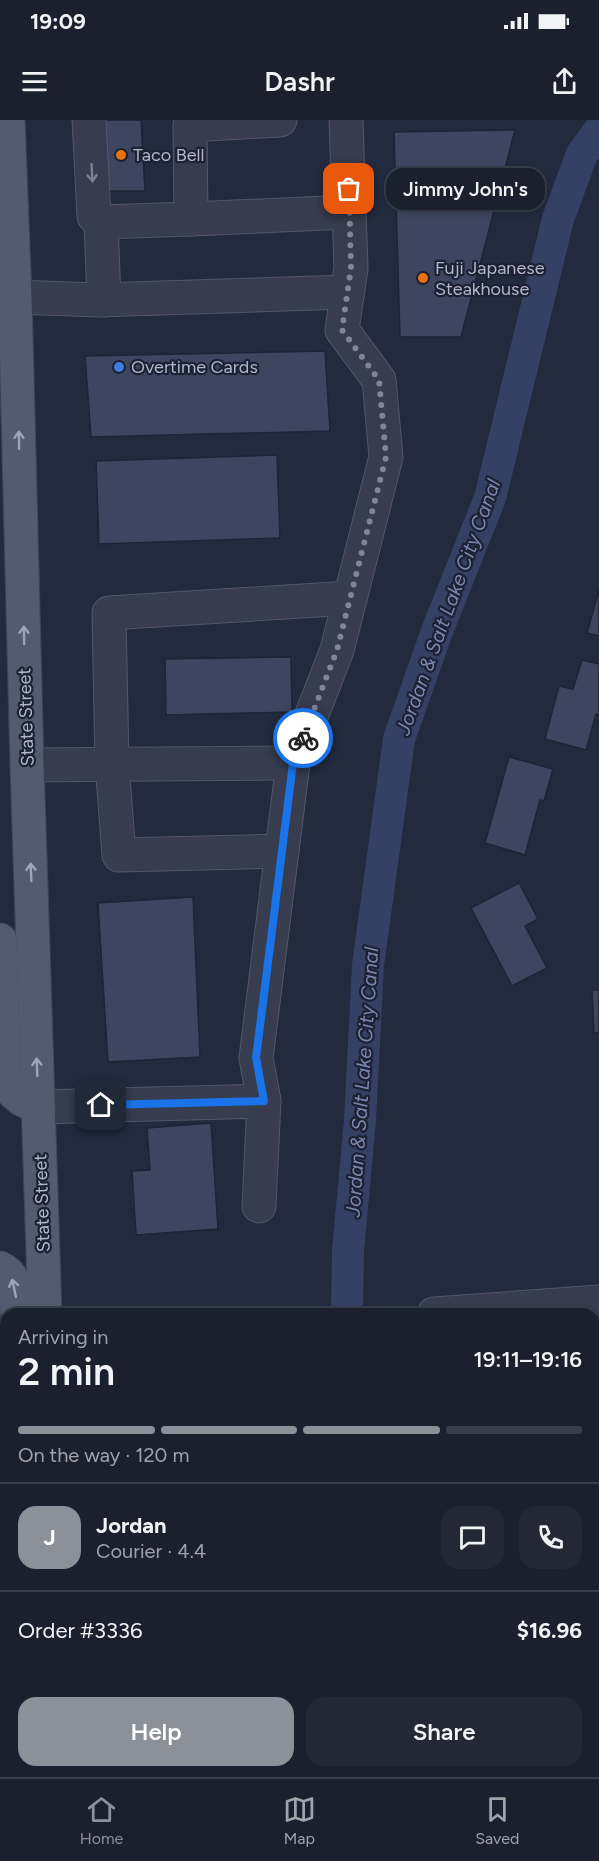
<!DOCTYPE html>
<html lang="en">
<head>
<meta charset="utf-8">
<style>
	body { margin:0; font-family:Figtree,sans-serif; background:#232836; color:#f1f3f6; height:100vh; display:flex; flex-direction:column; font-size:22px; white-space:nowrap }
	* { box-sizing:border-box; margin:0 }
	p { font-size:20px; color:#9fa3aa }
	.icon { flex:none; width:33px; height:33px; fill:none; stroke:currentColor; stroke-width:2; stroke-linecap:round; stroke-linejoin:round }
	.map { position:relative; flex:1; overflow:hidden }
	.drawer { position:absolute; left:0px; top:1188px; width:600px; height:470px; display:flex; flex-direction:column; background:#1a202e; border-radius:18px 18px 0 0; box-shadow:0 3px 9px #0003,0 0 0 2px #383e4a }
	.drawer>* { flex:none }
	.pin { position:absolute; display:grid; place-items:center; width:51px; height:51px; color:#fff; margin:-26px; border-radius:12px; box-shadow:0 3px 9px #0006 }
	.courier { position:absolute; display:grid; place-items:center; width:60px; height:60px; margin:-30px; border:4px solid #1a73e8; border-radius:50%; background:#fff; color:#222; box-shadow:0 2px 8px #0007 }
	.bubble { position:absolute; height:42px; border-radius:18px; background:#1a202e; box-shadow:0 3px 9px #0003,0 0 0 2px #383e4a; font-size:20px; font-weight:600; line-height:42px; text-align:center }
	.headline em { font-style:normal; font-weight:600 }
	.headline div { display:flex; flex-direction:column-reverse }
	.headline { display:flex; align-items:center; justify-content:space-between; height:102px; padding:0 18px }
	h1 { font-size:39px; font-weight:600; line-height:45px }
	.bar { display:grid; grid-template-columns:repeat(4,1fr); gap:9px 6px; align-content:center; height:72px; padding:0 18px }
	.bar i { height:8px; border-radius:4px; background:#383e4a }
	.bar .active { background:#8c9099 }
	.bar p { grid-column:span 4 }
	.line { display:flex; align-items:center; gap:15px; padding:0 18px; border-top:2px solid #383e4a }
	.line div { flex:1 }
	.round { display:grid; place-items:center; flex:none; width:63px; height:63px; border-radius:18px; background:#232836 }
	.cta { display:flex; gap:12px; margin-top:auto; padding:12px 18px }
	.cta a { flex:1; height:69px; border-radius:18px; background:#8c9099; color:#fff; font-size:24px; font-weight:600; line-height:69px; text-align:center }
	.cta a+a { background:#232836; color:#f1f3f6 }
	.status { display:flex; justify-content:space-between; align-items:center; height:42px; padding:0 30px; background:#1a202e; direction:ltr }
	.status svg { height:16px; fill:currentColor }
	header { display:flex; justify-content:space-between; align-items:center; height:78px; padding:0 18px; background:#1a202e; font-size:27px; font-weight:600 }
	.tabs { display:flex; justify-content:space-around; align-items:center; height:84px; border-top:2px solid #383e4a; background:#1a202e; font-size:16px; color:#9fa3aa }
	.tabs a { display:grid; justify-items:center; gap:3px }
	.tabs .active { color:#8c9099 }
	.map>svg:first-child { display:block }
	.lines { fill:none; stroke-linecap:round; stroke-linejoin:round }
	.canal { stroke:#344064; stroke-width:32 }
	.building { fill:#3e465f; stroke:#1e2335; stroke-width:1.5 }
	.minor-casing { stroke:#525769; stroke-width:35 }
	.major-casing { stroke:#404557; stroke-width:35 }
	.minor { stroke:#373c4e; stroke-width:33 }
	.major { stroke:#545b6e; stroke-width:33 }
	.oneway { stroke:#7b8092 }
	.oneway2 { stroke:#9fa5b7 }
	.done { stroke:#808698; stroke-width:6; stroke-dasharray:0 10.8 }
	.route { stroke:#1a73e8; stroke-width:8 }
	.food-dot { fill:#e8710a; stroke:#1c2133; stroke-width:2 }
	.shop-dot { fill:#3f7fe0; stroke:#1c2133; stroke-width:2 }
	.labels { text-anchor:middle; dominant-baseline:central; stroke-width:4.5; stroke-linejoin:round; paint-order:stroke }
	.poi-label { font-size:18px; fill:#b2b7c9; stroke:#1c2133; text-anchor:start }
	.street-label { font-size:18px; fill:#b2b7c9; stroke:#1c2133 }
	.water-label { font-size:20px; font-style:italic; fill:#7987b2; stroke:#1c2133 }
</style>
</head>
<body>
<div class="status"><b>19:09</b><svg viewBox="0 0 49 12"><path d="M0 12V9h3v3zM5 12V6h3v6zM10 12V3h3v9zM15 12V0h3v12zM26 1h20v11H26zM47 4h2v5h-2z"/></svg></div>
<header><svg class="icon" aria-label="menu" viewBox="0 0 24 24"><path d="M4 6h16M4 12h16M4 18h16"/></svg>Dashr<svg class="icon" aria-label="share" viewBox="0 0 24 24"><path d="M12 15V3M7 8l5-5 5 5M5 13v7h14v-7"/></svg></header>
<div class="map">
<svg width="599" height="1657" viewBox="0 0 599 1657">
	<rect width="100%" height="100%" fill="#222a3e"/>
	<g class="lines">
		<polyline class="canal" points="347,1194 348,1131 360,1000 368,845 399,619 437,511 490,378 558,99 582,34 599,11"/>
	</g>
	<g class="building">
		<polygon points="98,0 141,0 145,71 101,71"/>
		<polygon points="515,10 461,217 400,217 394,12"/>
		<polygon points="325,231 330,311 91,317 85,236"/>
		<polygon points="277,335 280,418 99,424 96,341"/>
		<polygon points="599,470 599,516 587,513"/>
		<polygon points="291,537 292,592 166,595 165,539"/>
		<polygon points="582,540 599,544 599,595 596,594 586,630 545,619 559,566 573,569"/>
		<polygon points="509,637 553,649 544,681 540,680 525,735 485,723"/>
		<polygon points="519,763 538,799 525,806 547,848 512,866 471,788"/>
		<polygon points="193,777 200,937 108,942 98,783"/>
		<polygon points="592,870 599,870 599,913 594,913"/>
		<polygon points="211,1003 218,1109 136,1115 132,1051 150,1050 147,1008"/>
		<polygon points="539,1652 590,1652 591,1657 540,1657"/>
	</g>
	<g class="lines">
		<defs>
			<g id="minor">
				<polyline points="89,0 94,96 101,102"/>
				<polyline points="191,99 349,92"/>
				<polyline points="15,177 98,180 348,172"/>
				<polyline points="104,180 101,102 191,99 190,5 280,0"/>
				<polyline points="27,645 293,643"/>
				<polyline points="282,731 119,735 112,644 109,493 350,478"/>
				<polyline points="264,981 256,938 293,643 337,530 386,337 379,260 342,210 351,148 346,0"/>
				<polyline points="38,987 264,981 259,1086"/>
				<polyline points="434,1194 599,1182"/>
				<polyline points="183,1652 183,1657"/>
				<polyline points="282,1652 283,1657"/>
				<polyline points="365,1652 365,1657"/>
				<polyline points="456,1652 456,1657"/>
			</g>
			<g id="major">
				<polyline points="8,0 15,177 27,645 45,1194"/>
				<polyline points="0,820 4,953 14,973 21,979 38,987"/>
				<path d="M0,1148C19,1157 16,1176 17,1194"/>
				<polyline points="0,1451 6,1621"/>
				<polyline points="7,1652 7,1657"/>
				<polyline points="60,1652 61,1657"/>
			</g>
		</defs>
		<use href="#minor" class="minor-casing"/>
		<use href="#major" class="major-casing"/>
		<use href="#minor" class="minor"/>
		<use href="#major" class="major"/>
	</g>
	<defs><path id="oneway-shaft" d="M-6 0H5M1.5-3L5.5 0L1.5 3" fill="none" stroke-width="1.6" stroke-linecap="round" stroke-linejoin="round" transform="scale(1.5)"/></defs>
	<use class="oneway" href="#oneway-shaft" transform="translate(92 53) rotate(87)"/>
	<g class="oneway2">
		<use href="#oneway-shaft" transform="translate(19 320) rotate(-91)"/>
		<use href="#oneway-shaft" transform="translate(24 515) rotate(-91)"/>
		<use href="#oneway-shaft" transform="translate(31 752) rotate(-92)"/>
		<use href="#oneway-shaft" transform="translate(37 947) rotate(-92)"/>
		<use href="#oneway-shaft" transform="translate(14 1168) rotate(-102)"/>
	</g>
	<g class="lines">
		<polyline class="done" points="303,618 337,530 386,337 379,260 342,210 351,148 349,69"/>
		<polyline class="route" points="101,985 264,981 256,938 293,643 303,618"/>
	</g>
	<g class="food-dot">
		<circle cx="121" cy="35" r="6"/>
		<circle cx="423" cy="158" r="6"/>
	</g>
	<circle class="shop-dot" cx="119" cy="247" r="6"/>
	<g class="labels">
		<g class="poi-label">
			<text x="133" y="35">Taco Bell</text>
			<text x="435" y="148">Fuji Japanese<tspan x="435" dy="21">Steakhouse</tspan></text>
			<text x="131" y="247">Overtime Cards</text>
		</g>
		<g class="street-label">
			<text transform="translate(26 597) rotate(-92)">State Street</text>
			<text transform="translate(42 1083) rotate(-92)">State Street</text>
		</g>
		<g class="water-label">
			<text transform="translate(448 487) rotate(-70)">Jordan &amp; Salt Lake City Canal</text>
			<text transform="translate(362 962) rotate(-86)">Jordan &amp; Salt Lake City Canal</text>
		</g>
	</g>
</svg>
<div class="pin" style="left:349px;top:69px;background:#ea580c"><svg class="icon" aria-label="bag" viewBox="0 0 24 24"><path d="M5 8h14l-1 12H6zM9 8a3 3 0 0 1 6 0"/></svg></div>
<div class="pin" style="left:101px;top:985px;background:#1f2937"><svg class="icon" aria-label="home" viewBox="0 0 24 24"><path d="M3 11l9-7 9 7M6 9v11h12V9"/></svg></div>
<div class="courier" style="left:303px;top:618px"><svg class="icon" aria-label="bike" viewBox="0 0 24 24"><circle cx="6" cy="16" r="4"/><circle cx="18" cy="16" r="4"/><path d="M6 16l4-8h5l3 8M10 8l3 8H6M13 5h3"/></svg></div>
<div class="bubble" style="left:386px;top:48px;width:159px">Jimmy John's</div>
<section class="drawer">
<div class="headline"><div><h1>2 min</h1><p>Arriving in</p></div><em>19:11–19:16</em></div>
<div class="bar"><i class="active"></i><i class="active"></i><i class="active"></i><i></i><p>On the way · 120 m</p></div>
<div class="line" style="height:108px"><b class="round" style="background:#8c9099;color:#fff">J</b><div><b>Jordan</b><p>Courier · 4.4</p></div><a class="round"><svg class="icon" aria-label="chat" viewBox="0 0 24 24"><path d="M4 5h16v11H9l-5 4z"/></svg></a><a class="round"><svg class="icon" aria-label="phone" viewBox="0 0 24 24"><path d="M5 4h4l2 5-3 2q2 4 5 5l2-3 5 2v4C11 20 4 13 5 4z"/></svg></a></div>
<div class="line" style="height:78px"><div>Order #3336</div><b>$16.96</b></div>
<div class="cta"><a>Help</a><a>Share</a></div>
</section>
</div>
<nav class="tabs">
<a class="active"><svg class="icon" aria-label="home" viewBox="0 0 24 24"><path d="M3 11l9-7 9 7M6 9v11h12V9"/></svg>Home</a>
<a><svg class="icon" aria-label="map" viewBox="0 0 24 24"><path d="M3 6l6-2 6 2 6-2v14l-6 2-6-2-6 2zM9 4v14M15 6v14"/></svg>Map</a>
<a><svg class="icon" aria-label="saved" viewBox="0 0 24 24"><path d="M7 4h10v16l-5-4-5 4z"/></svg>Saved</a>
</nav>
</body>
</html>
